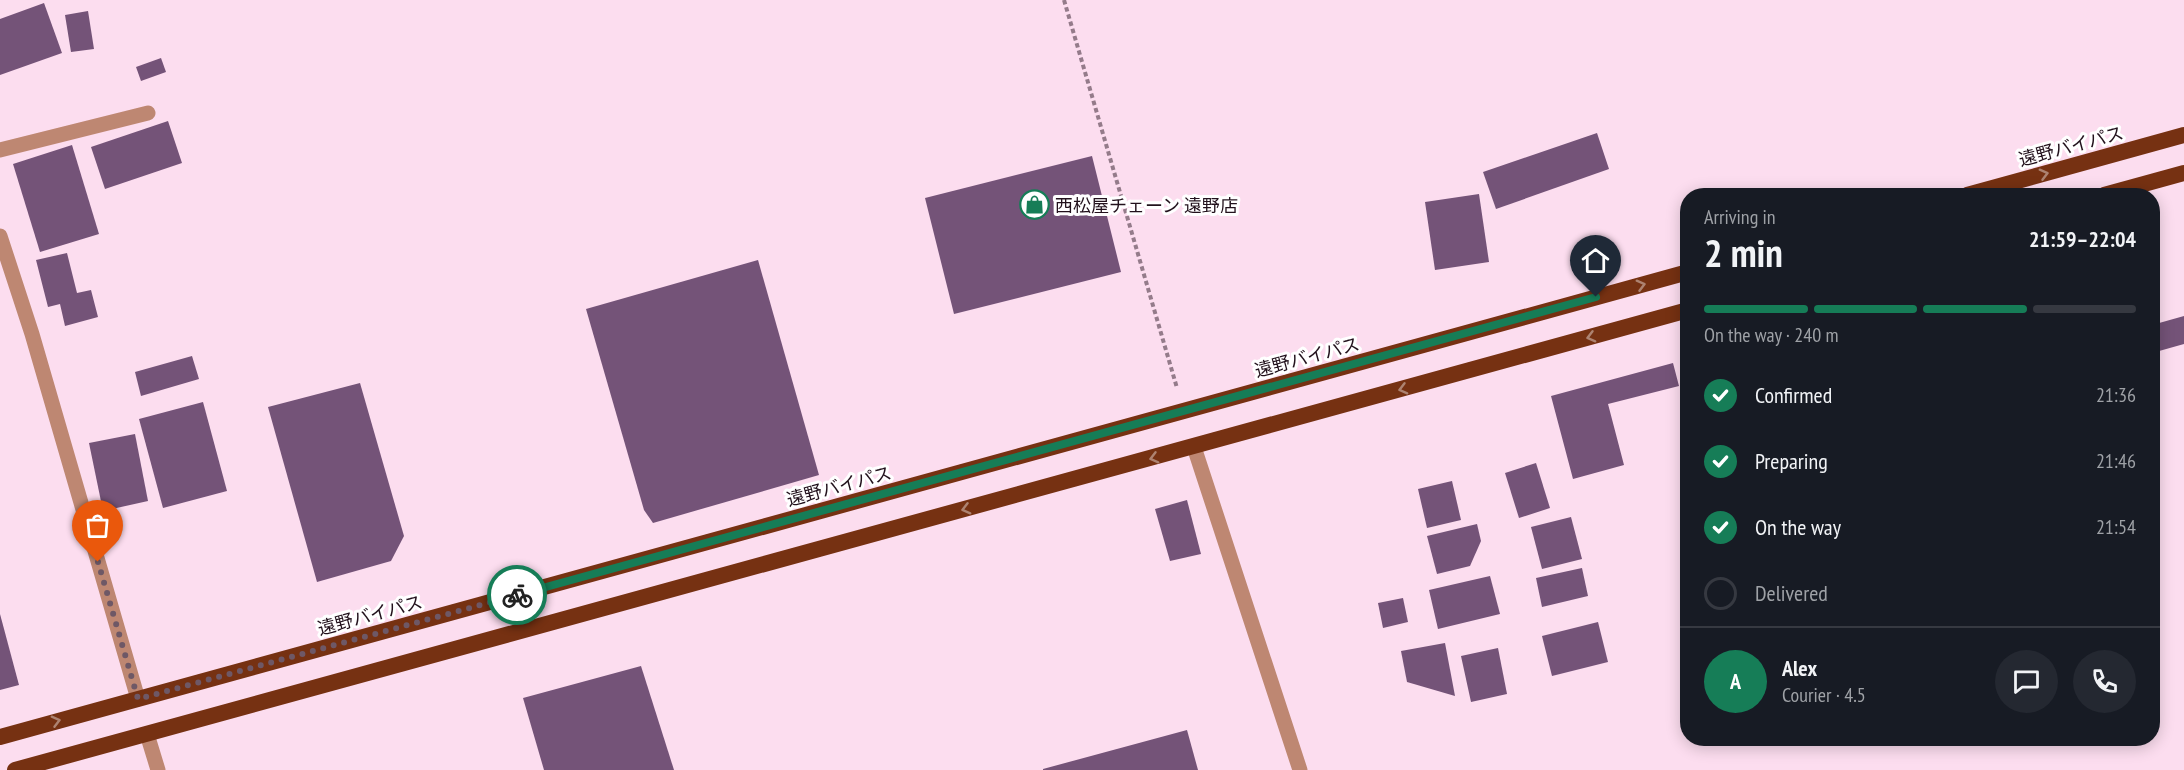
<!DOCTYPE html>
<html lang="en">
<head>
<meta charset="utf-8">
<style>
	body { margin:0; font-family:"PT Sans Narrow","Noto Sans JP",sans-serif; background:#242831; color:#f1f3f6; height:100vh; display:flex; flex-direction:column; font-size:22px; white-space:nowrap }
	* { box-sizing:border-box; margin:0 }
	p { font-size:20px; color:#9ea1a6 }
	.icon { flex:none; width:33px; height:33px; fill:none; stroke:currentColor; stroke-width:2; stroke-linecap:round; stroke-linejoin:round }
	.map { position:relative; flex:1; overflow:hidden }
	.sheet { position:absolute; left:1680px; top:188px; width:480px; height:558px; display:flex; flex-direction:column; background:#171b24; border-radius:24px; box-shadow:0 3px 15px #0003 }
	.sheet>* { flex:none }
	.pin { position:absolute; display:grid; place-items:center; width:51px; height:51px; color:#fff; margin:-62px -26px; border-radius:50% 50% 50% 0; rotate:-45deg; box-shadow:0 0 6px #0007 }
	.pin .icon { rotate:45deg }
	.courier { position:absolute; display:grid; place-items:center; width:60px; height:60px; margin:-30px; border:4px solid #167d57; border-radius:50%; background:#fff; color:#222; box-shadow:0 2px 8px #0007 }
	.head em { font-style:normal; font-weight:700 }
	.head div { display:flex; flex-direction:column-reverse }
	.head { display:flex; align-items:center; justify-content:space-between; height:102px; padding:0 24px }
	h1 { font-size:39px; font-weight:700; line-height:45px }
	.bar { display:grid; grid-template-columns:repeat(4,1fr); gap:9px 6px; align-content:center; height:72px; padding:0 24px }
	.bar i { height:8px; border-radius:4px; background:#363941 }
	.bar .selected { background:#167d57 }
	.bar p { grid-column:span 4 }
	.line { display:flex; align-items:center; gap:15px; padding:0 24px; border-top:2px solid #363941 }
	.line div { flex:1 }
	.round { display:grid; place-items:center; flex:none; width:63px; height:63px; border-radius:32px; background:#242831 }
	ol { padding:0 24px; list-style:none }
	li { display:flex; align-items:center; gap:18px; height:66px }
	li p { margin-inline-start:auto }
	li .icon { padding:6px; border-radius:50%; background:#167d57; color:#fff; stroke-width:4 }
	li:last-child { color:#9ea1a6 }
	li i { width:33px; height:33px; border:3px solid #363941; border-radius:50% }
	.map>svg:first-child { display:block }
	.building { fill:#745378 }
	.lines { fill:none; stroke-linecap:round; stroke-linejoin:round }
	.path { stroke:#947b8a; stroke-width:4; stroke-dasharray:4.5 3; stroke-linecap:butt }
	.minor { stroke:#be8772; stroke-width:15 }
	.trunk { stroke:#763112; stroke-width:16 }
	.oneway { stroke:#ad8371 }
	.done { stroke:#6e5866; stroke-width:6; stroke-dasharray:0 10.8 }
	.route { stroke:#167d57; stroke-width:8 }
	.labels { text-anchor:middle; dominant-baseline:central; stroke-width:6; stroke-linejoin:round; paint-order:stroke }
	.street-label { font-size:18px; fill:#22111c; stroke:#fff }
	.poi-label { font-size:18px; fill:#22111c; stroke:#fff; text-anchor:start }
</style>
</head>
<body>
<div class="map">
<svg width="2184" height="770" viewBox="0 0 2184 770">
	<rect width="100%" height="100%" fill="#fcddef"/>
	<g class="building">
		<polygon points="44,3 62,53 0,75 0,19"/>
		<polygon points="88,11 94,49 71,52 65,15"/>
		<polygon points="161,58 166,72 141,81 136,67"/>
		<polygon points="168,121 182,163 105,189 91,147"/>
		<polygon points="1597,133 1609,169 1496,209 1483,172"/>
		<polygon points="72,145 99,234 40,252 13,164"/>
		<polygon points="1092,156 1121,272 954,314 925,198"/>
		<polygon points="1479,194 1489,262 1435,270 1425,202"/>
		<polygon points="67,253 77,293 91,290 98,317 65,326 60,304 48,307 36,260"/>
		<polygon points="758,260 819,475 653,523 644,510 586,309"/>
		<polygon points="2184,316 2184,344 2152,353 2152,325"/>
		<polygon points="192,356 199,379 141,396 135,372"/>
		<polygon points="1673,363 1679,386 1608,404 1624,465 1573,479 1551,396"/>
		<polygon points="360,383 404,536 391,561 317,582 268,407"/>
		<polygon points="203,402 227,491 163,508 139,419"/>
		<polygon points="135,434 148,501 103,511 89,443"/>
		<polygon points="1536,463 1550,508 1519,518 1505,473"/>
		<polygon points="1452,481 1461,520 1427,528 1418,489"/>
		<polygon points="1187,500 1201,554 1170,561 1155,509"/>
		<polygon points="1571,517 1582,559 1542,569 1531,527"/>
		<polygon points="1477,524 1481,541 1470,566 1437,574 1427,536"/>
		<polygon points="1582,568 1588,596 1542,607 1536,578"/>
		<polygon points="1490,576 1500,614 1438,629 1429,590"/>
		<polygon points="1403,598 1408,622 1383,628 1378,603"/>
		<polygon points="0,614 19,685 0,690"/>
		<polygon points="1598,622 1608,662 1552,676 1542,636"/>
		<polygon points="1445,643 1455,696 1407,682 1401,651"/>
		<polygon points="1498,648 1507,694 1471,702 1461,656"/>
		<polygon points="641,666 674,770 544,770 523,698"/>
		<polygon points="1187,730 1198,770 1043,770 1043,769"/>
	</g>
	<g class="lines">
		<polyline class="path" points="1064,0 1177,388"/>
		<g class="minor">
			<polyline points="0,150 148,113"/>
			<polyline points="0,236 32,334 138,699"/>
			<polyline points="1194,447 1300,770"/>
			<polyline points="147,734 158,770"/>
		</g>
		<g class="trunk">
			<polyline points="1967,195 2184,135"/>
			<polyline points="2104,195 2184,173"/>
			<polyline points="0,737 1688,272"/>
			<polyline points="15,770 1688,310"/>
		</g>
	</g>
	<defs><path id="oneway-chevron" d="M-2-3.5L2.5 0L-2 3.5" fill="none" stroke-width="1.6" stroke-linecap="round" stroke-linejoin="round" transform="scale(1.5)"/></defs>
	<g class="oneway">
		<use href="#oneway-chevron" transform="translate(2044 174) rotate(-15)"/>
		<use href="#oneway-chevron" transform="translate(1641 285) rotate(-15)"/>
		<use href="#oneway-chevron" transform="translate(1591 337) rotate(165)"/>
		<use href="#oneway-chevron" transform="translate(1403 389) rotate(165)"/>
		<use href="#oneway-chevron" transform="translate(1154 458) rotate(165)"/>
		<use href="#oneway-chevron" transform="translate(966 509) rotate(165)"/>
		<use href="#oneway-chevron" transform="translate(56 721) rotate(-15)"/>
	</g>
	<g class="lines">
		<polyline class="done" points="98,562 138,699 517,595"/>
		<polyline class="route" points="517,595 1596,297"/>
	</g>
	<defs>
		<symbol id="shop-ring" viewBox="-11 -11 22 22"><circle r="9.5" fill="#fff" stroke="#167d57" stroke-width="1.5"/><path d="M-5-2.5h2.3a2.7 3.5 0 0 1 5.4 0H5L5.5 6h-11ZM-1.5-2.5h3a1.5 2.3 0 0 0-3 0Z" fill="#167d57"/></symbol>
	</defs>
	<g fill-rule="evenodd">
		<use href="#shop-ring" x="1018" y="188" width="33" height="33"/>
	</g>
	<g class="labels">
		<g class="street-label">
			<text transform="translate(2071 146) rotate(-15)">遠野バイパス</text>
			<text transform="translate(1307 357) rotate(-15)">遠野バイパス</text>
			<text transform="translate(839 486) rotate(-15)">遠野バイパス</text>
			<text transform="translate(370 615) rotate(-15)">遠野バイパス</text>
		</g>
		<g class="poi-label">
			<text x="1055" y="205">西松屋チェーン 遠野店</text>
		</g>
	</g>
</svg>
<div class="pin" style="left:98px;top:562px;background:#ea580c"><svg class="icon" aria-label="bag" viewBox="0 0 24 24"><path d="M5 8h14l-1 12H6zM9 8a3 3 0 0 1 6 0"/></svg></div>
<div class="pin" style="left:1596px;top:297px;background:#1f2937"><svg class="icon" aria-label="home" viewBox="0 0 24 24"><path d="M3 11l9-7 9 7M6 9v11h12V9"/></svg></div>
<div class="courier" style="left:517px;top:595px"><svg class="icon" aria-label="bike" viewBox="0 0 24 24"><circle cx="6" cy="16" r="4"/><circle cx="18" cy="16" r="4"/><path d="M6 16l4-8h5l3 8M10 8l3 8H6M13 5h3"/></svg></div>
<section class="sheet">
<div class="head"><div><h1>2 min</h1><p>Arriving in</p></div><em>21:59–22:04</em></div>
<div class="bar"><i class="selected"></i><i class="selected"></i><i class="selected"></i><i></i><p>On the way · 240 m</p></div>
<ol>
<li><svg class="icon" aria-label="check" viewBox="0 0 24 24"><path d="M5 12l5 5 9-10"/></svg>Confirmed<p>21:36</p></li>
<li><svg class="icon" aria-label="check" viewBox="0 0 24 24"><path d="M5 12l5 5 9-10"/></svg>Preparing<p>21:46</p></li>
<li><svg class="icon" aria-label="check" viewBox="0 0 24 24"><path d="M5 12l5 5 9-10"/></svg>On the way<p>21:54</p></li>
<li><i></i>Delivered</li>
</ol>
<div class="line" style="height:108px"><b class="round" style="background:#167d57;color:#fff">A</b><div><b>Alex</b><p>Courier · 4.5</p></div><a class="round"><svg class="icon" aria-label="chat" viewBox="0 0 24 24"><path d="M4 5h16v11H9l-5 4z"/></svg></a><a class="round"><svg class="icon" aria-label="phone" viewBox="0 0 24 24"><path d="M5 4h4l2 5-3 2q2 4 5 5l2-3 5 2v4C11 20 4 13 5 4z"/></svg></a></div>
</section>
</div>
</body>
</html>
